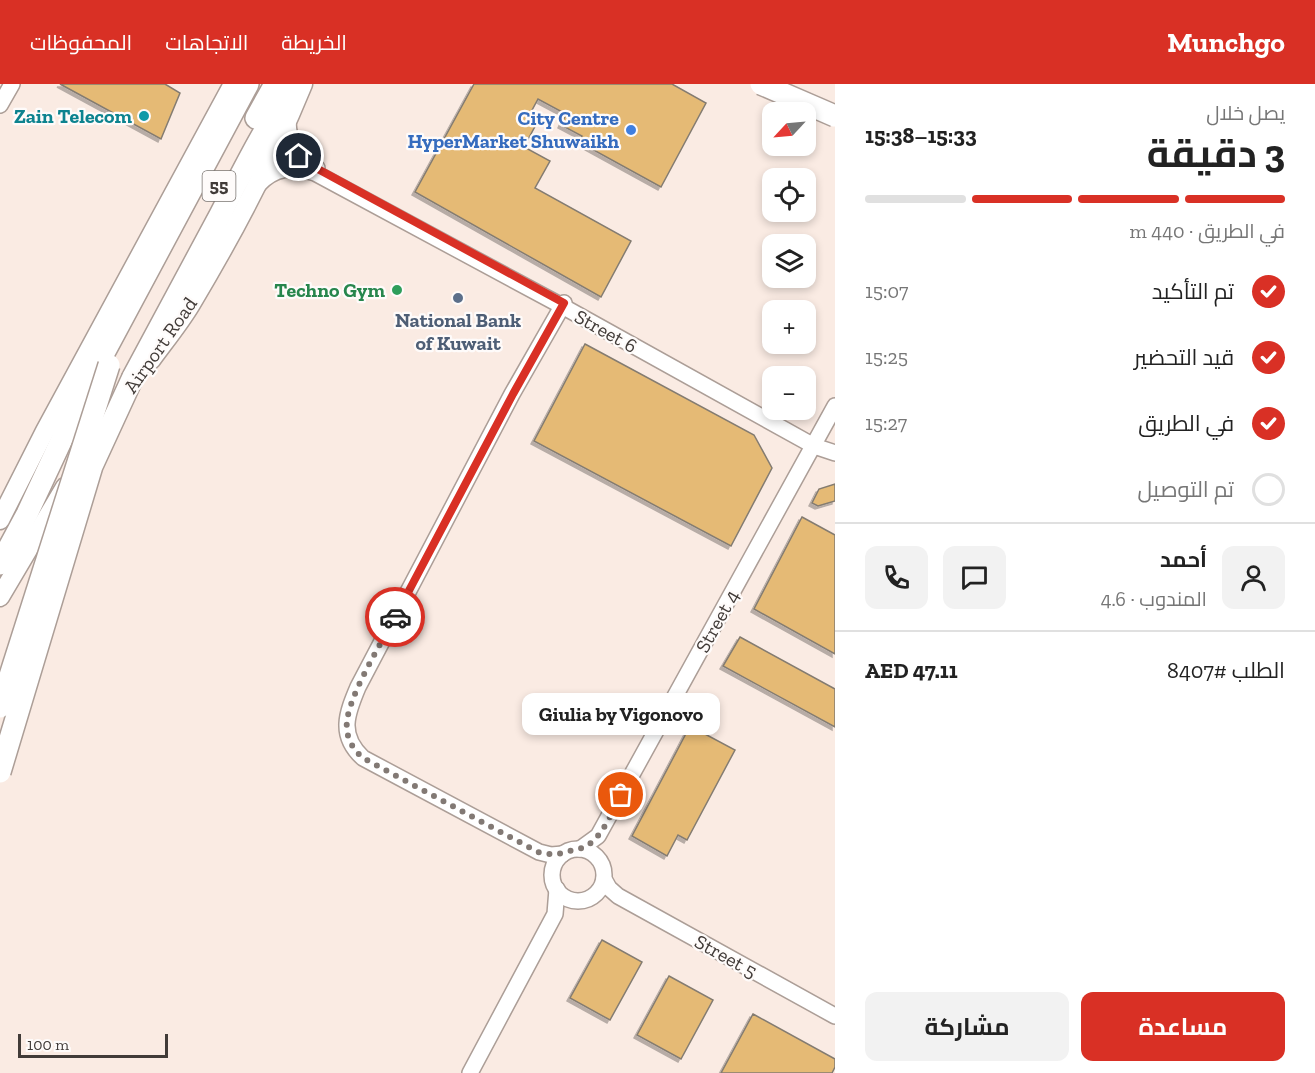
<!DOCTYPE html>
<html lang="ar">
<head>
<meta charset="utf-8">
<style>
	body { margin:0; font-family:"Zilla Slab",Cairo,serif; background:#f2f2f2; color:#222; direction:rtl; height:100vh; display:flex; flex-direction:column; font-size:22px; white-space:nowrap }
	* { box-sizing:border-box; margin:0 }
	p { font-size:20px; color:#767676 }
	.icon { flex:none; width:33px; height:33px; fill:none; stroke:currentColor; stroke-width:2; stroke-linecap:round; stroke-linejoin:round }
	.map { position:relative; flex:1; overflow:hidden; direction:ltr }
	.panel { display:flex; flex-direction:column; background:#fff; width:480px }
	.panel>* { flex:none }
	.needle { width:39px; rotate:244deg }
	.fabs { position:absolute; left:762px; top:18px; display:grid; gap:12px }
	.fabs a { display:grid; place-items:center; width:54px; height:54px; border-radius:12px; background:#fff; box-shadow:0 3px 9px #0003; font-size:30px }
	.scale { position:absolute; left:18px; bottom:15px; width:150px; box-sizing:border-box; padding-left:6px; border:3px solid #413b38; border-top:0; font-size:16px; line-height:21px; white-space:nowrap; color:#413b38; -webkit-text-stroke:4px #fefbfa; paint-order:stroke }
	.pin { position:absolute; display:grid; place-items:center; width:51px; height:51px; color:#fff; margin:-26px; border:3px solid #fff; border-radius:50%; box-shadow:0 2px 6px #0007 }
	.courier { position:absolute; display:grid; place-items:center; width:60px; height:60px; margin:-30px; border:4px solid #d93025; border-radius:50%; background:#fff; color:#222; box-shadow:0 2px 8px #0007 }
	.bubble { position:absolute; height:42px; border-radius:12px; background:#fff; box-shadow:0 3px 9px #0003; font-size:20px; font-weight:700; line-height:42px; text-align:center; direction:rtl }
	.overview em { font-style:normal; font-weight:700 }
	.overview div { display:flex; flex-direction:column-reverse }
	.overview { display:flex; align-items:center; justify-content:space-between; height:102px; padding:0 30px }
	h1 { font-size:39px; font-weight:700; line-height:45px }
	.bar { display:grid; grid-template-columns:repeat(4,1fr); gap:9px 6px; align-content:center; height:72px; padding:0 30px }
	.bar i { height:8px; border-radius:4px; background:#e0e0e0 }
	.bar .current { background:#d93025 }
	.bar p { grid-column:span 4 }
	.line { display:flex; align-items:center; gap:15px; padding:0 30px; border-top:2px solid #e0e0e0 }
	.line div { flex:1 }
	.round { display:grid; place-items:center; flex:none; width:63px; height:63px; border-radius:12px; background:#f2f2f2 }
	ol { padding:0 30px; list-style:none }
	li { display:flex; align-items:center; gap:18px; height:66px }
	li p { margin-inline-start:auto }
	li .icon { padding:6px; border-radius:50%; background:#d93025; color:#fff; stroke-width:4 }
	li:last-child { color:#767676 }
	li i { width:33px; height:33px; border:3px solid #e0e0e0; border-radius:50% }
	.action { display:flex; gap:12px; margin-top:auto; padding:12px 30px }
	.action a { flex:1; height:69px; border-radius:12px; background:#d93025; color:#fff; font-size:24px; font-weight:700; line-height:69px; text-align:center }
	.action a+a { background:#f2f2f2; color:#222 }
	header { display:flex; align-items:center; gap:36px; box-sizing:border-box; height:84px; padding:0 30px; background:#d93025; color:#fff }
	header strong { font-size:28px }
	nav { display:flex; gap:33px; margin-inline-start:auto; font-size:21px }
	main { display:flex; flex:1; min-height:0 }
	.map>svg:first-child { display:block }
	.building { fill:#e5ba75; stroke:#847c71; stroke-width:1.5; filter:url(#shadow) }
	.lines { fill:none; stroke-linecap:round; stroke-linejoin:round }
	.minor-casing { stroke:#ac9e97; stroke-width:18 }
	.major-casing { stroke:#ac9e97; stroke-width:21 }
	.highway-casing { stroke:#ac9e97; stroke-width:24 }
	.minor { stroke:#fff; stroke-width:15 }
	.major { stroke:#fff; stroke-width:18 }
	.highway { stroke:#fff; stroke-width:21 }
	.highway-bridge-casing { stroke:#ac9e97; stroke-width:24; stroke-linecap:butt }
	.highway-bridge { stroke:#fff; stroke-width:21 }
	.done { stroke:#827974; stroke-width:6; stroke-dasharray:0 10.8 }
	.route { stroke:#d93025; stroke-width:8 }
	.culture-dot { fill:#0f9aa8; stroke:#fefbfa; stroke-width:2 }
	.shop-dot { fill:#3f7fe0; stroke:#fefbfa; stroke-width:2 }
	.leisure-dot { fill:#2e9e5b; stroke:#fefbfa; stroke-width:2 }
	.service-dot { fill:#5c6f8a; stroke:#fefbfa; stroke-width:2 }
	.labels { text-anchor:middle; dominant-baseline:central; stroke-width:4.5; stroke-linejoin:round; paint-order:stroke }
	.shield { fill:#fefbfa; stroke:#7a7572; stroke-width:1.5 }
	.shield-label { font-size:18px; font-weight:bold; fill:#413b38 }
	.culture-label { font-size:20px; font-weight:bold; fill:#0d838f; stroke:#fefbfa; text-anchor:end }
	.shop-label { font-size:20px; font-weight:bold; fill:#366cbe; stroke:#fefbfa; text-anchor:end }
	.leisure-label { font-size:20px; font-weight:bold; fill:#27864d; stroke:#fefbfa; text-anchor:end }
	.service-label { font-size:20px; font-weight:bold; fill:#4e5e75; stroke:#fefbfa }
	.street-label { font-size:20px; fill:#413b38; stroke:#fefbfa }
</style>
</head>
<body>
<header>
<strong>Munchgo</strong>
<nav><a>الخريطة</a><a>الاتجاهات</a><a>المحفوظات</a></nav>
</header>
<main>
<section class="panel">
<div class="overview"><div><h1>3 دقيقة</h1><p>يصل خلال</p></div><em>15:33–15:38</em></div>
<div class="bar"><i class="current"></i><i class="current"></i><i class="current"></i><i></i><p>في الطريق · 440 m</p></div>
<ol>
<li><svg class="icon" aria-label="check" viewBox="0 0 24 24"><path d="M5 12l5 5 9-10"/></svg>تم التأكيد<p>15:07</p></li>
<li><svg class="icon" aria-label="check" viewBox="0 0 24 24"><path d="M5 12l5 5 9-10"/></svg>قيد التحضير<p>15:25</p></li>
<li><svg class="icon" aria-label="check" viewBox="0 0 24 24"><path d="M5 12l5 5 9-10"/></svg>في الطريق<p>15:27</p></li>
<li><i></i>تم التوصيل</li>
</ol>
<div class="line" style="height:108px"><a class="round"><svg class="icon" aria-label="person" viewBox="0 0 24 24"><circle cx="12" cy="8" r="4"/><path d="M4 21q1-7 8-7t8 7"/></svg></a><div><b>أحمد</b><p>المندوب · 4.6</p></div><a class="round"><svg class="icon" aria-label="chat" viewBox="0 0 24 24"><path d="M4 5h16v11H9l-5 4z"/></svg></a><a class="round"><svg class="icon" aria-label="phone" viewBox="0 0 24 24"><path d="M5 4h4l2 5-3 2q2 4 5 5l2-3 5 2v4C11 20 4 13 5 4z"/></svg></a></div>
<div class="line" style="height:78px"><div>الطلب #8407</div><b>AED 47.11</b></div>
<div class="action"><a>مساعدة</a><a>مشاركة</a></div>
</section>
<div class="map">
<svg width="835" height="989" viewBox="0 0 835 989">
	<defs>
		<filter id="shadow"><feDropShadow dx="-3" dy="3" stdDeviation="0" flood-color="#0004"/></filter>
	</defs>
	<rect width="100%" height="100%" fill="#faebe3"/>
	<g class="building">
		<polygon points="60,0 165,0 180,9 161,55"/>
		<polygon points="474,0 672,0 706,19 661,103 579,58 582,52 561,41 566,30 538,15 530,30 539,35 524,63 550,77 535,104 631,157 601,213 415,108"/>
		<polygon points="585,260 754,351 772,384 731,462 534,357"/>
		<polygon points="835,400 835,417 818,422 812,419 819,405"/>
		<polygon points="802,433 835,451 835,570 754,525"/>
		<polygon points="740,553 835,605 835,643 723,582"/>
		<polygon points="690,642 735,666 687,756 678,751 667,772 632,752"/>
		<polygon points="602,856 642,878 610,936 570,914"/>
		<polygon points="669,892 713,916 681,975 637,951"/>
		<polygon points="753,930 835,975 835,983 832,989 721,989"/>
	</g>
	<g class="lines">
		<defs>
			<g id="minor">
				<polyline points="0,21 12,0"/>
				<path d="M288,38C289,60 298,74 317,84"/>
				<path d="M258,101C275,83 292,82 315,89L562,222L814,362L835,369"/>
				<polyline points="580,765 598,752 835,322"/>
				<circle cx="578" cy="791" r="26"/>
				<path d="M563,770L551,771L539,768L363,674C338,651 347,629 358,603L512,310L564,219"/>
				<polyline points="604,795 609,804 618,812 835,932"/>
				<polyline points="470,989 555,830 557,805"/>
			</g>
			<g id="major">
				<path d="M151,276C164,258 179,240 191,220C233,150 272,76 303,0"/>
				<polyline points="0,436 45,347 233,0"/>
				<polyline points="0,513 65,403"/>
			</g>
			<g id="highway">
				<polyline points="256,34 275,0"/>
				<path d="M133,293C162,240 191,186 220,131C243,87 265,41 295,0"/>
				<polyline points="0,480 27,430 90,295 248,0"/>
			</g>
		</defs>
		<use href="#minor" class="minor-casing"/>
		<use href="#major" class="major-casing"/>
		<use href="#highway" class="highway-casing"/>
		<use href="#minor" class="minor"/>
		<use href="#major" class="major"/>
		<use href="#highway" class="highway"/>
		<defs>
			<g id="highway-bridge">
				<polyline points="761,0 835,32"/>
				<polyline points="0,623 109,281"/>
				<polyline points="0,688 92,382 133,293"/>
			</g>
		</defs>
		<use href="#highway-bridge" class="highway-bridge-casing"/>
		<use href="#highway-bridge" class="highway-bridge"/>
	</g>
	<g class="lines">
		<path class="done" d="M395,533C382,559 343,619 347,646C348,657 354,666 363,674L538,768C551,771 558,771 570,767C573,766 576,766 579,765C601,759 611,729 621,711"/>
		<polyline class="route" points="299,72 305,78 564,219 513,310 395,533"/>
	</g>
	<circle class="culture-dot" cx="144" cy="32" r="6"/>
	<circle class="shop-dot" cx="631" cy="46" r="6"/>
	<circle class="leisure-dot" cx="397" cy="206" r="6"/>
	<circle class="service-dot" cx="458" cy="214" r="6"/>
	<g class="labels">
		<rect class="shield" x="202.5" y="87" width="33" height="30" rx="4.5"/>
		<g class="shield-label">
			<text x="219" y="102">55</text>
		</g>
		<g class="culture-label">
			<text x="132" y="32">Zain Telecom</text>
		</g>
		<g class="shop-label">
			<text x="619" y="34">City Centre<tspan x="619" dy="23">HyperMarket Shuwaikh</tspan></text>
		</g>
		<g class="leisure-label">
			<text x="385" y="206">Techno Gym</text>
		</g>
		<g class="service-label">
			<text x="458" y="236">National Bank<tspan x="458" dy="23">of Kuwait</tspan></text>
		</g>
		<g class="street-label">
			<text transform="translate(606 247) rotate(29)">Street 6</text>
			<text transform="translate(160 261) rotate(-55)">Airport Road</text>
			<text transform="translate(717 537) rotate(-61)">Street 4</text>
			<text transform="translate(726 872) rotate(29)">Street 5</text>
		</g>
	</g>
</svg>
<div class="fabs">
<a><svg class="needle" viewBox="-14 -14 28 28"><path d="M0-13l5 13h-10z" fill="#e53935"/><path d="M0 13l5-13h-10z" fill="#767676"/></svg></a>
<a><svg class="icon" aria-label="locate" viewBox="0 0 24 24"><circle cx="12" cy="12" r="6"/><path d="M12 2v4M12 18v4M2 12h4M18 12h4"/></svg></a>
<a><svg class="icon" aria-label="layers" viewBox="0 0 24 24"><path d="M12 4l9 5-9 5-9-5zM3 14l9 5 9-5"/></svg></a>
<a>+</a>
<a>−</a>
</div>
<div class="scale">100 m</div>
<div class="pin" style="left:621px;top:711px;background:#ea580c"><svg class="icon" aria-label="bag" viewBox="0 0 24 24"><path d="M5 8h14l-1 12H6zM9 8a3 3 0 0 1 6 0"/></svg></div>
<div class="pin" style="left:299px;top:72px;background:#1f2937"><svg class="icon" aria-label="home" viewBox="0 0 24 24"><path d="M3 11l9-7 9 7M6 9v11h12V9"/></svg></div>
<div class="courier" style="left:395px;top:533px"><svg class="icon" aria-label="car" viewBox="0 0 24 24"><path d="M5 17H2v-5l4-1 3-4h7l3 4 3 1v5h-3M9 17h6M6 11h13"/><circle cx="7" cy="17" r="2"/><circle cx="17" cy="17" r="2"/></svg></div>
<div class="bubble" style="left:522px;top:609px;width:198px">Giulia by Vigonovo</div>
</div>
</main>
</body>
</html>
